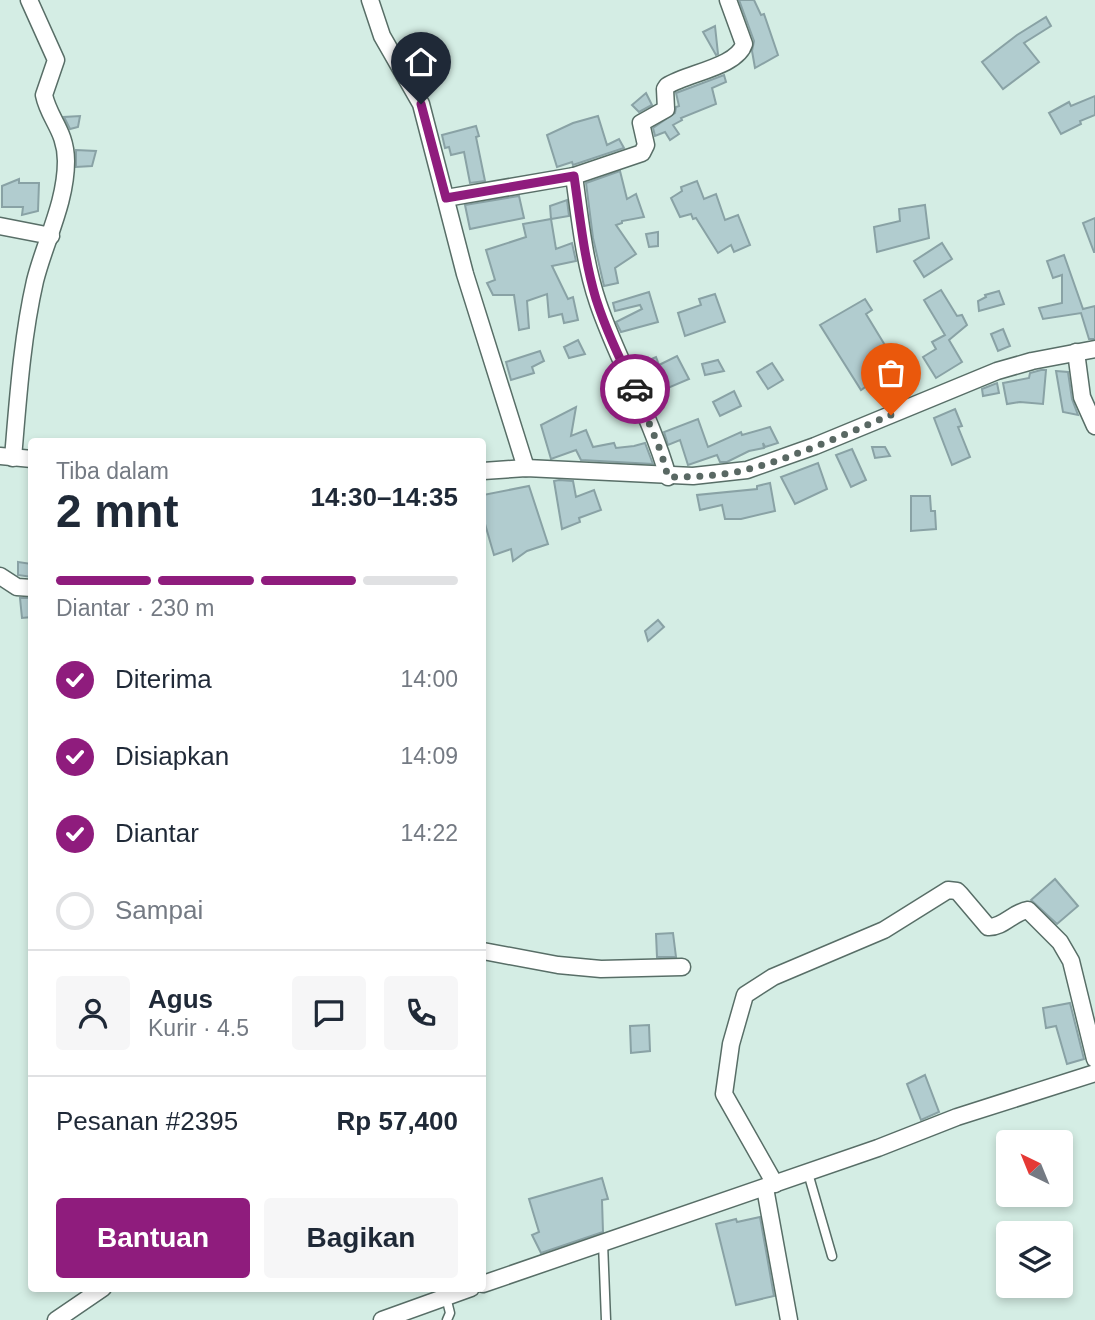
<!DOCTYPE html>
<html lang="id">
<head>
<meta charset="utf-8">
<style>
	body { margin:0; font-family:Helvetica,sans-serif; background:#f6f6f7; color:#1f2937; height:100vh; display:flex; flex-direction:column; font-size:26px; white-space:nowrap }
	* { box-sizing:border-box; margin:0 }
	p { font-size:23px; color:#747a83 }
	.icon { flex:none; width:38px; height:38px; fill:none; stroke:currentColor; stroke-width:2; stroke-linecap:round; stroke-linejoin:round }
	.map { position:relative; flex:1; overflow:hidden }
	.panel { position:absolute; left:28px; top:438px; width:458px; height:854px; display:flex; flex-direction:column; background:#fff; border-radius:7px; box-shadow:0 4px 10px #0003 }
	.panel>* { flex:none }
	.needle { width:46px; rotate:317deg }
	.fabs { position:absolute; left:996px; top:1130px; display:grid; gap:14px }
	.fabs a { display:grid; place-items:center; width:77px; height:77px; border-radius:7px; background:#fff; box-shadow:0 4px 10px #0003; font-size:35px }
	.pin { position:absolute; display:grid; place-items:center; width:60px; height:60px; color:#fff; margin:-72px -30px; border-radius:50% 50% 50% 0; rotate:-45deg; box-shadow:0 0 7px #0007 }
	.pin .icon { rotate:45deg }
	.courier { position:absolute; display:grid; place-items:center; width:70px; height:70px; margin:-35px; border:5px solid #8f1c7d; border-radius:50%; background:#fff; color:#222; box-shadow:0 2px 9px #0007 }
	.summary em { font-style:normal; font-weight:700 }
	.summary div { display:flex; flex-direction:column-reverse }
	.summary { display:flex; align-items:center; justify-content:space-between; height:119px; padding:0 28px }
	h1 { font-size:46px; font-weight:700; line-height:52px }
	.bar { display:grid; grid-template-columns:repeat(4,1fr); gap:10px 7px; align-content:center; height:84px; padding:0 28px }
	.bar i { height:9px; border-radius:5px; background:#e0e1e3 }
	.bar .selected { background:#8f1c7d }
	.bar p { grid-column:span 4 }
	.line { display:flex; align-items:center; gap:18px; padding:0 28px; border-top:2px solid #e0e1e3 }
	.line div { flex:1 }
	.round { display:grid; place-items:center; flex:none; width:74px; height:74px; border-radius:7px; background:#f6f6f7 }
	ol { padding:0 28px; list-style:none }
	li { display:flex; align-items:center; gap:21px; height:77px }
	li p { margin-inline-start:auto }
	li .icon { padding:7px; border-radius:50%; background:#8f1c7d; color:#fff; stroke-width:4 }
	li:last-child { color:#747a83 }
	li i { width:38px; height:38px; border:4px solid #e0e1e3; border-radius:50% }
	.primary-button { display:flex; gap:14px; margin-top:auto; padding:14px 28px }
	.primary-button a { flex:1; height:80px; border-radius:7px; background:#8f1c7d; color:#fff; font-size:28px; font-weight:700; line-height:80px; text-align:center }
	.primary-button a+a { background:#f6f6f7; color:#1f2937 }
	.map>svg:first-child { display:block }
	.building { fill:#b1cccf; stroke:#89a2a5; stroke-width:2 }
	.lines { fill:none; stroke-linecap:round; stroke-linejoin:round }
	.service-casing { stroke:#586e67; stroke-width:11 }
	.minor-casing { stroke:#586e67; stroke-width:19 }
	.service { stroke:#fff; stroke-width:8 }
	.minor { stroke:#fff; stroke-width:16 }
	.done { stroke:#596863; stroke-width:7; stroke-dasharray:0 12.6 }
	.route { stroke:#8f1c7d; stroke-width:9 }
</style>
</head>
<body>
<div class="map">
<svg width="1095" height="1320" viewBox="0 0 1095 1320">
	<rect width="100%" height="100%" fill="#d4ede4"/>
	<g class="building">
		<polygon points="739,0 754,0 761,15 764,14 778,55 755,68 752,51 754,41"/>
		<polygon points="1046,17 1051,26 1024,43 1039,62 1003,89 982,62 1017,35"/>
		<polygon points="715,26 718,54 716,55 703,32"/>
		<polygon points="724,75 726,82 712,88 716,104 681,118 682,120 673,125 679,134 670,140 665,132 655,136 653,128 675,113 676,107 679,106 676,93"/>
		<polygon points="646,93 652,105 639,112 632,105"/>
		<polygon points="1095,96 1095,115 1080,121 1081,124 1061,134 1049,113 1069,102 1071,106"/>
		<polygon points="80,116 78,127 70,129 64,117"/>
		<polygon points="598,116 607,145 619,139 624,148 573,165 572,162 557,167 547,135 573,123"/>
		<polygon points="476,126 479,136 476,137 485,181 470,183 464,152 451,155 449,147 445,148 442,135"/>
		<polygon points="76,150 96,151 92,166 76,167"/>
		<polygon points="620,171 627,199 636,194 644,217 622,221 622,223 616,225 636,254 615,268 618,283 604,286 593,238 586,183"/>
		<polygon points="19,179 19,183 39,183 38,211 22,215 23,207 2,207 2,186"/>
		<polygon points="697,181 704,199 716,194 725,220 738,215 750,245 734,252 731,245 718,253 696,218 693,219 691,214 680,217 671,198 682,191 681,187"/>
		<polygon points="519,196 524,218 470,229 465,205"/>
		<polygon points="567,200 569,216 551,219 550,206"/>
		<polygon points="925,205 929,238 877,252 874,227 900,221 899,209"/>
		<polygon points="1095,218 1095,252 1094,252 1083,223"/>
		<polygon points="551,219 556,249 572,243 576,261 552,266 568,299 573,297 578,320 564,323 562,314 549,317 547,294 527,301 529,328 519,330 514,295 493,295 487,283 495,280 486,250 526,237 523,224"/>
		<polygon points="658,232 658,246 649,247 646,234"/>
		<polygon points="942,243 952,259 924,277 914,261"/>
		<polygon points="1064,255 1083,309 1095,306 1095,339 1089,339 1081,313 1043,319 1039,308 1062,303 1062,275 1053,278 1047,261"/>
		<polygon points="941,290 957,316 962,315 967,325 949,340 962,362 936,378 923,357 936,349 932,342 945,335 924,300"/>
		<polygon points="999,291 1004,304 979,311 978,301 986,297 985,295"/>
		<polygon points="649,292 658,322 621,332 616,322 642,309 640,305 615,311 613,303"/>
		<polygon points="715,294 725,322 685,336 678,313 701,305 699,299"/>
		<polygon points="865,299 872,310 866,314 897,365 861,390 820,325"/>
		<polygon points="1003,329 1010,346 998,351 991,334"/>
		<polygon points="578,340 585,354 569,358 564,347"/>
		<polygon points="540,351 544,361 532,367 534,373 511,380 506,362"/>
		<polygon points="677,356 689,379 649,396 637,365 656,357 659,365"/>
		<polygon points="718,360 724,371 705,375 702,364"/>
		<polygon points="772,363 783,380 768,389 757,372"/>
		<polygon points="1041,370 1046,370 1043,404 1020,402 1007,404 1003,383 1029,378 1030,373"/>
		<polygon points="1056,371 1068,372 1072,399 1078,415 1063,412"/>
		<polygon points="997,383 999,393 983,396 982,389"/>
		<polygon points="734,391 741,406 720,416 713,402"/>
		<polygon points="576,407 571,436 586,430 593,447 614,443 616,448 634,446 645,443 653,464 581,460 576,450 551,459 541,425"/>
		<polygon points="955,409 962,426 958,427 970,457 952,465 934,418"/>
		<polygon points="698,419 708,447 741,432 742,435 770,427 778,443 765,447 763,443 764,448 749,451 727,462 720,462 717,455 688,465 680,440 668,445 664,432"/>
		<polygon points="872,447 885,447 890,456 875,458"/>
		<polygon points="852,449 866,480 851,487 836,455"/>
		<polygon points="818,463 827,489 795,504 781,477"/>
		<polygon points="559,480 573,481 576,497 594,490 601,510 579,518 580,522 562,529 554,481"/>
		<polygon points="770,483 775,511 741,519 725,519 722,505 700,510 697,495 757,489 757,486"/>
		<polygon points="529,486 548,544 527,551 513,561 511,549 494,555 483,517 483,495"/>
		<polygon points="911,496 930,496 931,511 935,511 936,529 911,531"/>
		<polygon points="18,562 32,564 32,577 18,575"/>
		<polygon points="20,598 32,598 32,617 22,618"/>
		<polygon points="658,620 664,627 648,641 645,631"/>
		<polygon points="1055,879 1078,906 1057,924 1031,900"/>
		<polygon points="673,933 676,957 657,957 656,934"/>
		<polygon points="1070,1003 1084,1059 1067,1064 1056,1026 1046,1028 1043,1008"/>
		<polygon points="649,1025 650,1051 631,1053 630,1026"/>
		<polygon points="925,1075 939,1112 921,1120 907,1084"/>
		<polygon points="602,1178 608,1199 602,1200 603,1232 541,1253 532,1235 539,1232 529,1199"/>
		<polygon points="760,1217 774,1296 736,1305 716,1224 736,1219 737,1222"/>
	</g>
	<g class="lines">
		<defs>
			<g id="service">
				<polyline points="808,1173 832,1256"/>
				<polyline points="603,1243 606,1320"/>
				<polyline points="446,1297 450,1313 447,1320"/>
			</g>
			<g id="minor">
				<polyline points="370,0 382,36 421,104 465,274 526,468"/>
				<path d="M574,176C580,218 584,262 598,303C618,362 651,416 668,477"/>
				<path d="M446,198L574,176L642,153L646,145L641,123L666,109L665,89L667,86C687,73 737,67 744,44L728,0"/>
				<polyline points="0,226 51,236"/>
				<polyline points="1076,352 1082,397 1095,426"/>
				<polyline points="0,456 32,459"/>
				<path d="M13,458C18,399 22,338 35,281C45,241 66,203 66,161C66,131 49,119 44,95L56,60L29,0"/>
				<polyline points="483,471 526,468 693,476 747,470 815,446 997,371 1032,361 1095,349"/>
				<polyline points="0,576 17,587 32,588"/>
				<polyline points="483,951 558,965 601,969 682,967"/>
				<path d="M775,1184L724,1094L731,1044L745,995L773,977L884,930L948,890L957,891L960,894L988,927C1003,928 1013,912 1028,910L1060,942L1071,961L1095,1059"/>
				<polyline points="765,1188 789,1320"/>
				<polyline points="483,1284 878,1148 957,1117 1095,1073"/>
				<polyline points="56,1320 103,1288"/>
				<polyline points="382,1320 471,1288"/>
			</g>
		</defs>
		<use href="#service" class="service-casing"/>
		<use href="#minor" class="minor-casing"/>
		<use href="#service" class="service"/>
		<use href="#minor" class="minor"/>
	</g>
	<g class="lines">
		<path class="done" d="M635,389L661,452L668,477C694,477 724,476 749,469C798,456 845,434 891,415"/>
		<path class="route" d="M421,104L446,198L574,176C580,217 584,259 596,299C606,330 620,360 635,389"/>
	</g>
</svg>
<div class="fabs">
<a><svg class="needle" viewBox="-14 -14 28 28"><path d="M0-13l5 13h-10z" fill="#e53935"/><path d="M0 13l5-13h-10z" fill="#747a83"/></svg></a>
<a><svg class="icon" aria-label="layers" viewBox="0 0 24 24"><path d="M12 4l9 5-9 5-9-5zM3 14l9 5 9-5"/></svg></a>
</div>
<div class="pin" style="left:891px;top:415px;background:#ea580c"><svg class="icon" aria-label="bag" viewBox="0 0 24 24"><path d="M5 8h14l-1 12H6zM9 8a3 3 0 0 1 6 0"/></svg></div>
<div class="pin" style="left:421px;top:104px;background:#1f2937"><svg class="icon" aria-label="home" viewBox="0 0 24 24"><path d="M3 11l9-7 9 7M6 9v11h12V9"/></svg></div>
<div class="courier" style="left:635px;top:389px"><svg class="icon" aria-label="car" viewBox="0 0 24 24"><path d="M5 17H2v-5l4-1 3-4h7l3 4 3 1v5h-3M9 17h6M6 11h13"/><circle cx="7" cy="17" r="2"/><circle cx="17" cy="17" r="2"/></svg></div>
<section class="panel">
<div class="summary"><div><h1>2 mnt</h1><p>Tiba dalam</p></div><em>14:30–14:35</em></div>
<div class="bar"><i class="selected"></i><i class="selected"></i><i class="selected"></i><i></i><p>Diantar · 230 m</p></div>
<ol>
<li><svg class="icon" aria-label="check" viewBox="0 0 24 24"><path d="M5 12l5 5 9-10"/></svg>Diterima<p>14:00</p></li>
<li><svg class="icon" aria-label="check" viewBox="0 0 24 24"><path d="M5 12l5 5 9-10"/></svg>Disiapkan<p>14:09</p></li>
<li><svg class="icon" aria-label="check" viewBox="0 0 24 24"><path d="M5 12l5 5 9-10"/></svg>Diantar<p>14:22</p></li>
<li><i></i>Sampai</li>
</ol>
<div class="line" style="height:126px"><a class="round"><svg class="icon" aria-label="person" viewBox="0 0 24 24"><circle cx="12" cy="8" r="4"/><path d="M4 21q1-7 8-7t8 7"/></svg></a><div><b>Agus</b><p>Kurir · 4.5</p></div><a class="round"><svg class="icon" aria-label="chat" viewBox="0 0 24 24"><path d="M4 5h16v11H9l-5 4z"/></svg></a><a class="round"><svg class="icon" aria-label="phone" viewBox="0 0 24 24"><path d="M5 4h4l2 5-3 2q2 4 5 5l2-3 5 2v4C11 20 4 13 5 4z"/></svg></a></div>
<div class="line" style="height:91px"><div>Pesanan #2395</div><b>Rp 57,400</b></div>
<div class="primary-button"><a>Bantuan</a><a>Bagikan</a></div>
</section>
</div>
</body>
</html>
